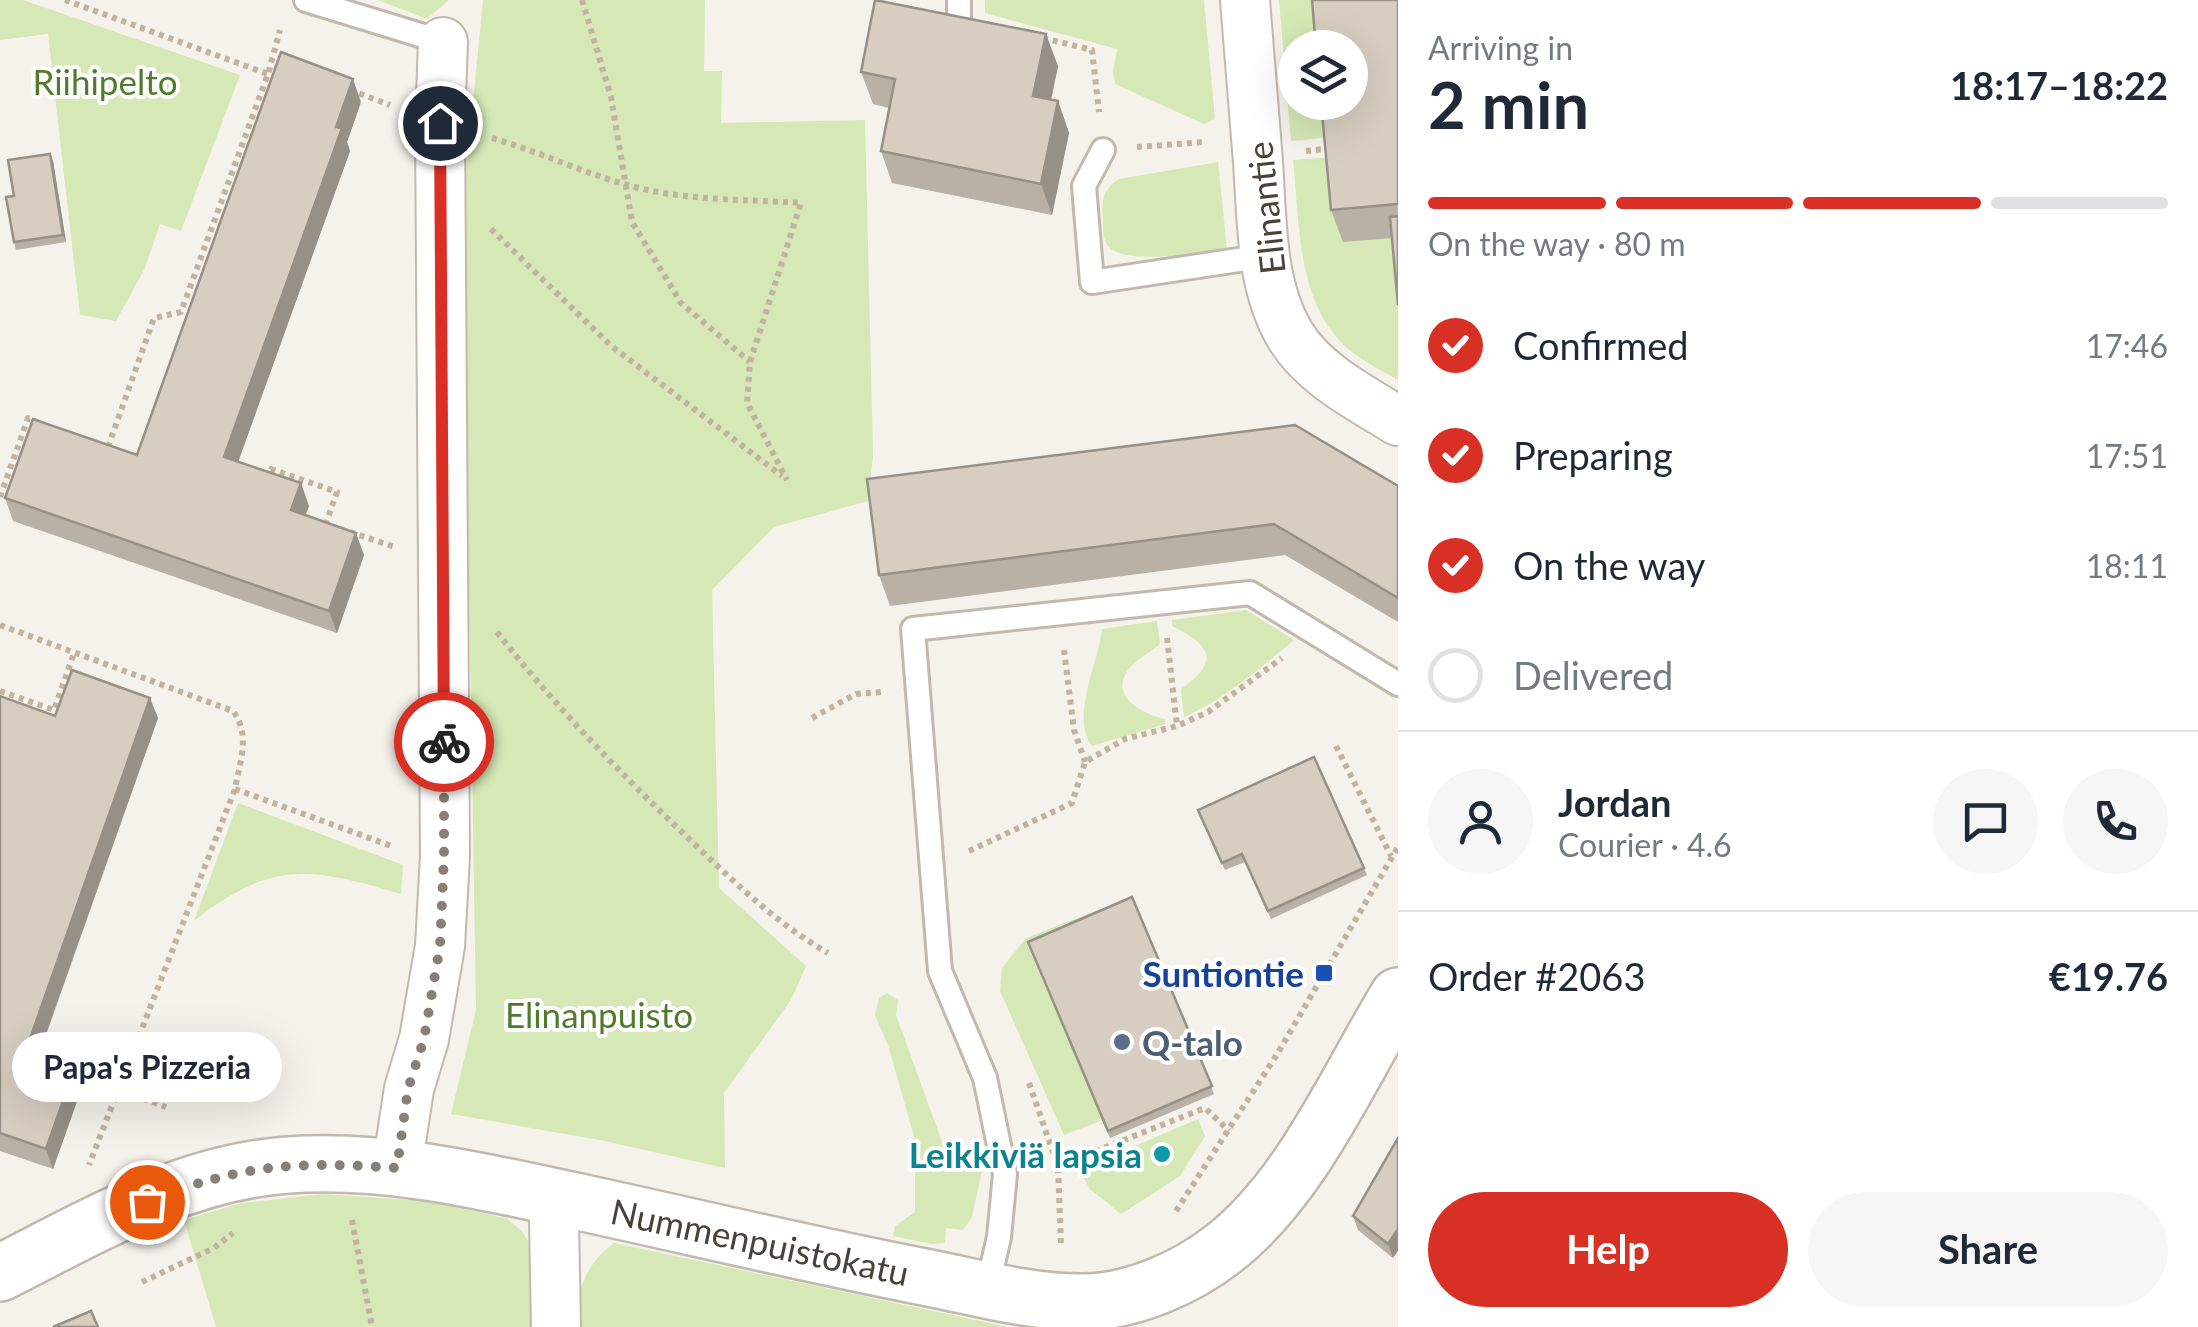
<!DOCTYPE html>
<html lang="en">
<head>
<meta charset="utf-8">
<style>
	body { margin:0; font-family:Lato,sans-serif; background:#f6f6f7; color:#1f2937; height:100vh; display:flex; flex-direction:column; font-size:38px; white-space:nowrap }
	* { box-sizing:border-box; margin:0 }
	p { font-size:32px; color:#747a83 }
	.icon { flex:none; width:55px; height:55px; fill:none; stroke:currentColor; stroke-width:2; stroke-linecap:round; stroke-linejoin:round }
	.map { position:relative; flex:1; overflow:hidden }
	.drawer { display:flex; flex-direction:column; background:#fff; width:800px }
	.drawer>* { flex:none }
	.fabs { position:absolute; left:1278px; top:30px; display:grid; gap:20px }
	.fabs a { display:grid; place-items:center; width:90px; height:90px; border-radius:50%; background:#fff; box-shadow:0 10px 40px #0002; font-size:50px }
	.pin { position:absolute; display:grid; place-items:center; width:85px; height:85px; color:#fff; margin:-42px; border:5px solid #fff; border-radius:50%; box-shadow:0 2px 10px #0007 }
	.courier { position:absolute; display:grid; place-items:center; width:100px; height:100px; margin:-50px; border:8px solid #d93025; border-radius:50%; background:#fff; color:#222; box-shadow:0 2px 12px #0007 }
	.bubble { position:absolute; height:70px; border-radius:35px; background:#fff; box-shadow:0 10px 40px #0002; font-size:32px; font-weight:700; line-height:70px; text-align:center }
	.overview em { font-style:normal; font-weight:700 }
	.overview div { display:flex; flex-direction:column-reverse }
	.overview { display:flex; align-items:center; justify-content:space-between; height:170px; padding:0 30px }
	h1 { font-size:65px; font-weight:700; line-height:75px }
	.bar { display:grid; grid-template-columns:repeat(4,1fr); gap:15px 10px; align-content:center; height:120px; padding:0 30px }
	.bar i { height:12px; border-radius:8px; background:#e0e1e3 }
	.bar .on { background:#d93025 }
	.bar p { grid-column:span 4 }
	.line { display:flex; align-items:center; gap:25px; padding:0 30px; border-top:2px solid #e0e1e3 }
	.line div { flex:1 }
	.round { display:grid; place-items:center; flex:none; width:105px; height:105px; border-radius:52px; background:#f6f6f7 }
	ol { padding:0 30px; list-style:none }
	li { display:flex; align-items:center; gap:30px; height:110px }
	li p { margin-inline-start:auto }
	li .icon { padding:10px; border-radius:50%; background:#d93025; color:#fff; stroke-width:4 }
	li:last-child { color:#747a83 }
	li i { width:55px; height:55px; border:5px solid #e0e1e3; border-radius:50% }
	.primary-button { display:flex; gap:20px; margin-top:auto; padding:20px 30px }
	.primary-button a { flex:1; height:115px; border-radius:60px; background:#d93025; color:#fff; font-size:40px; font-weight:700; line-height:115px; text-align:center }
	.primary-button a+a { background:#f6f6f7; color:#1f2937 }
	main { display:flex; flex:1; min-height:0 }
	.map>svg:first-child { display:block }
	.green { fill:#d5e8b6 }
	.lines { fill:none; stroke-linecap:round; stroke-linejoin:round }
	.service-casing { stroke:#c1b9ae; stroke-width:28 }
	.minor-casing { stroke:#c1b9ae; stroke-width:52 }
	.tertiary-casing { stroke:#c1b9ae; stroke-width:60 }
	.path { stroke:#c2b39f; stroke-width:6; stroke-dasharray:5 5; stroke-linecap:butt }
	.service { stroke:#fff; stroke-width:22 }
	.minor { stroke:#fff; stroke-width:48 }
	.tertiary { stroke:#fff; stroke-width:55 }
	.wall { fill:#b9b0a6 }
	.shaded-wall { fill:#969087 }
	.building { fill:#d7cdc1; stroke:#969087; stroke-width:2.5 }
	.done { stroke:#868077; stroke-width:10; stroke-dasharray:0 18 }
	.route { stroke:#d93025; stroke-width:12 }
	.transit-dot { fill:#1a4fb4; stroke:#fff; stroke-width:4 }
	.service-dot { fill:#5c6f8a; stroke:#fff; stroke-width:4 }
	.culture-dot { fill:#0f9aa8; stroke:#fff; stroke-width:4 }
	.labels { text-anchor:middle; dominant-baseline:central; stroke-width:8; stroke-linejoin:round; paint-order:stroke }
	.park-label { font-size:35px; fill:#507b2c; stroke:#fff }
	.street-label { font-size:35px; fill:#4a4239; stroke:#fff }
	.transit-label { font-size:35px; font-weight:bold; fill:#164399; stroke:#fff; text-anchor:end }
	.service-label { font-size:35px; font-weight:bold; fill:#4e5e75; stroke:#fff; text-anchor:start }
	.culture-label { font-size:35px; font-weight:bold; fill:#0d838f; stroke:#fff; text-anchor:end }
</style>
</head>
<body>
<main>
<div class="map">
<svg width="1398" height="1327" viewBox="0 0 1398 1327">
	<rect width="100%" height="100%" fill="#f5f2eb"/>
	<g class="green">
		<polygon points="0,0 23,0 240,75 181,231 160,224 145,268 116,321 80,315 48,34 0,40"/>
		<polygon points="378,0 449,0 427,19"/>
		<polygon points="483,0 705,0 704,71 722,71 721,123 865,120 873,456 868,501 774,527 712,590 719,888 806,966 791,1000 724,1093 725,1168 600,1140 451,1114 476,1010 463,205"/>
		<polygon points="985,0 1204,0 1215,119 1204,124 1115,84 1113,71 1117,49 985,13"/>
		<polygon points="1279,0 1321,0 1325,47 1295,48 1295,102 1330,103 1334,137 1291,141"/>
		<path d="M1335,157L1398,237V380C1383,371 1365,363 1351,351C1296,307 1300,224 1293,160Z"/>
		<path d="M1218,162L1227,249C1202,252 1118,268 1106,243C1103,237 1103,226 1103,219C1101,201 1103,189 1119,179Z"/>
		<path d="M1246,610L1294,640C1260,668 1225,699 1184,717L1181,689C1221,661 1211,645 1172,626V620Z"/>
		<path d="M1157,621L1160,644C1151,652 1135,660 1128,670C1109,698 1144,714 1165,719V724L1092,746C1070,717 1099,661 1102,629Z"/>
		<path d="M238,803L403,865L401,894C310,867 271,860 194,921Z"/>
		<polygon points="1129,898 1133,906 1031,950 1103,1120 1064,1135 1000,991 1002,968 1026,938"/>
		<polygon points="887,993 898,1000 896,1015 953,1172 983,1166 972,1217 963,1230 946,1228 945,1243 932,1244 893,1236 895,1226 915,1212 915,1140 888,1045 875,1015 879,998"/>
		<polygon points="1198,1119 1205,1136 1180,1176 1121,1214 1090,1189 1079,1170"/>
		<polygon points="324,1194 424,1201 506,1218 522,1231 528,1241 538,1327 216,1327 184,1220 242,1203"/>
		<path d="M614,1243L1008,1327H576C578,1289 583,1267 614,1243Z"/>
	</g>
	<g class="lines">
		<defs>
			<g id="service">
				<polyline points="306,0 443,42"/>
				<polyline points="959,0 959,17"/>
				<polyline points="1103,150 1084,186 1092,282 1265,256"/>
				<polyline points="987,1289 999,1237 1005,1174 985,1078 940,971 913,629 1250,593 1398,684"/>
			</g>
			<g id="minor">
				<path d="M1245,0C1249,54 1254,108 1258,162C1262,218 1260,285 1290,335C1313,374 1361,398 1398,421"/>
				<polyline points="397,1167 409,1089 424,1039 440,946 445,856 440,123 443,42"/>
				<polyline points="556,1327 554,1220 559,1198"/>
			</g>
			<path id="tertiary" d="M0,1273C91,1227 184,1172 288,1165C383,1158 477,1180 570,1200C686,1225 802,1253 919,1276C972,1286 1029,1303 1084,1302C1131,1302 1186,1278 1223,1249C1301,1189 1348,1078 1398,996"/>
		</defs>
		<use href="#service" class="service-casing"/>
		<use href="#minor" class="minor-casing"/>
		<use href="#tertiary" class="tertiary-casing"/>
		<g class="path">
			<polyline points="65,0 268,74"/>
			<polyline points="582,0 611,97 632,222 681,303 750,362"/>
			<polyline points="1043,38 1092,50 1099,112"/>
			<polyline points="350,90 390,105"/>
			<path d="M492,138C537,151 579,171 624,184C680,201 743,199 801,203L750,362L747,403L787,480"/>
			<polyline points="1137,147 1204,142"/>
			<polyline points="1306,151 1333,148"/>
			<polyline points="491,229 610,345 782,476"/>
			<polyline points="108,447 154,318 181,312 268,74 280,30"/>
			<polyline points="268,479 271,469 337,492 326,523 329,524"/>
			<polyline points="0,497 28,418 37,422"/>
			<polyline points="350,532 395,547"/>
			<path d="M0,625L233,711C251,735 240,761 235,789L89,1165"/>
			<path d="M497,632C554,705 618,771 685,835C729,877 775,923 828,953"/>
			<polyline points="1167,638 1177,726"/>
			<polyline points="1064,650 1074,730 1085,762"/>
			<polyline points="0,691 54,710 74,653"/>
			<polyline points="812,718 856,694 881,692"/>
			<polyline points="1336,746 1391,856"/>
			<polyline points="235,789 394,847"/>
			<polyline points="969,851 1072,803 1085,762 1125,739 1177,726 1208,712 1282,658"/>
			<polyline points="68,1071 166,1107"/>
			<polyline points="1029,1083 1058,1166 1061,1245"/>
			<polyline points="1058,1166 1205,1108 1229,1131"/>
			<polyline points="1176,1211 1276,1056 1398,847"/>
			<polyline points="352,1220 372,1327"/>
			<polyline points="142,1282 214,1248 233,1233"/>
		</g>
		<use href="#service" class="service"/>
		<use href="#minor" class="minor"/>
		<use href="#tertiary" class="tertiary"/>
	</g>
	<g class="wall">
		<polygon points="1398,0 1398,306 1392,238 1343,242 1331,210"/>
		<polygon points="1058,66 1051,100 1058,101 1069,133 1052,215 892,183 881,151 889,108 873,104 861,72"/>
		<polygon points="361,102 347,142 350,151 238,462 309,506 305,515 364,555 337,633 13,521 5,498 137,455"/>
		<polygon points="53,161 66,242 16,250 14,242 14,196"/>
		<polygon points="1398,486 1398,622 1285,555 890,606 879,575"/>
		<polygon points="0,696 55,716 158,718 38,1058 81,1090 53,1169 0,1151"/>
		<polygon points="1198,810 1364,868 1367,875 1271,919 1245,862 1225,870"/>
		<polygon points="1132,897 1214,1094 1110,1138 1028,942"/>
		<polygon points="1398,1138 1393,1258 1358,1230 1353,1216"/>
	</g>
	<g class="shaded-wall">
		<polygon points="1046,34 1058,66 1045,128 1033,96"/>
		<polygon points="353,79 361,102 347,142 350,151 232,479 224,457"/>
		<polygon points="1058,101 1069,133 1052,215 1041,184"/>
		<polygon points="50,154 53,161 66,242 63,235"/>
		<polygon points="301,483 309,506 299,532 291,510"/>
		<polygon points="356,533 364,555 337,633 329,611"/>
		<polygon points="150,698 158,718 32,1073 25,1053"/>
		<polygon points="74,1070 81,1090 53,1169 46,1149"/>
		<polygon points="1398,1229 1398,1251 1393,1258 1388,1244"/>
	</g>
	<g class="building">
		<polygon points="875,0 1046,34 1033,96 1058,101 1041,184 881,151 895,79 861,72"/>
		<polygon points="1312,0 1398,0 1398,204 1331,210 1321,102 1350,102 1350,48 1316,48"/>
		<polygon points="281,52 353,79 336,127 342,128 224,457 301,483 291,510 356,533 329,611 5,498 33,419 137,455"/>
		<polygon points="50,154 63,235 14,242 6,197 14,196 8,160"/>
		<polygon points="1398,216 1398,305 1390,217"/>
		<polygon points="1295,425 1398,486 1398,598 1274,524 879,575 867,479"/>
		<polygon points="72,670 150,698 25,1053 74,1070 46,1149 0,1133 0,696 55,716"/>
		<polygon points="1314,757 1364,868 1268,911 1242,854 1222,863 1198,810"/>
		<polygon points="1132,897 1212,1086 1108,1131 1028,942"/>
		<polygon points="1398,1138 1398,1229 1388,1244 1353,1216"/>
		<polygon points="91,1311 98,1327 53,1327"/>
	</g>
	<g class="lines">
		<path class="done" d="M147,1202C240,1164 298,1161 397,1168L408,1089L424,1039L440,946L444,856V742"/>
		<polyline class="route" points="440,123 444,742"/>
	</g>
	<rect class="transit-dot" x="1314" y="963" width="20" height="20" rx="5"/>
	<circle class="service-dot" cx="1122" cy="1042" r="10"/>
	<circle class="culture-dot" cx="1162" cy="1154" r="10"/>
	<g class="labels">
		<g class="park-label">
			<text x="105" y="81">Riihipelto</text>
			<text x="599" y="1014">Elinanpuisto</text>
		</g>
		<g class="street-label">
			<text transform="translate(1265 208) rotate(-96)">Elinantie</text>
			<text transform="translate(760 1241) rotate(12)">Nummenpuistokatu</text>
		</g>
		<g class="transit-label">
			<text x="1304" y="973">Suntiontie</text>
		</g>
		<g class="service-label">
			<text x="1142" y="1042">Q-talo</text>
		</g>
		<g class="culture-label">
			<text x="1142" y="1154">Leikkiviä lapsia</text>
		</g>
	</g>
</svg>
<div class="fabs">
<a><svg class="icon" aria-label="layers" viewBox="0 0 24 24"><path d="M12 4l9 5-9 5-9-5zM3 14l9 5 9-5"/></svg></a>
</div>
<div class="pin" style="left:147px;top:1202px;background:#ea580c"><svg class="icon" aria-label="bag" viewBox="0 0 24 24"><path d="M5 8h14l-1 12H6zM9 8a3 3 0 0 1 6 0"/></svg></div>
<div class="pin" style="left:440px;top:123px;background:#1f2937"><svg class="icon" aria-label="home" viewBox="0 0 24 24"><path d="M3 11l9-7 9 7M6 9v11h12V9"/></svg></div>
<div class="courier" style="left:444px;top:742px"><svg class="icon" aria-label="bike" viewBox="0 0 24 24"><circle cx="6" cy="16" r="4"/><circle cx="18" cy="16" r="4"/><path d="M6 16l4-8h5l3 8M10 8l3 8H6M13 5h3"/></svg></div>
<div class="bubble" style="left:12px;top:1032px;width:270px">Papa's Pizzeria</div>
</div>
<section class="drawer">
<div class="overview"><div><h1>2 min</h1><p>Arriving in</p></div><em>18:17–18:22</em></div>
<div class="bar"><i class="on"></i><i class="on"></i><i class="on"></i><i></i><p>On the way · 80 m</p></div>
<ol>
<li><svg class="icon" aria-label="check" viewBox="0 0 24 24"><path d="M5 12l5 5 9-10"/></svg>Confirmed<p>17:46</p></li>
<li><svg class="icon" aria-label="check" viewBox="0 0 24 24"><path d="M5 12l5 5 9-10"/></svg>Preparing<p>17:51</p></li>
<li><svg class="icon" aria-label="check" viewBox="0 0 24 24"><path d="M5 12l5 5 9-10"/></svg>On the way<p>18:11</p></li>
<li><i></i>Delivered</li>
</ol>
<div class="line" style="height:180px"><a class="round"><svg class="icon" aria-label="person" viewBox="0 0 24 24"><circle cx="12" cy="8" r="4"/><path d="M4 21q1-7 8-7t8 7"/></svg></a><div><b>Jordan</b><p>Courier · 4.6</p></div><a class="round"><svg class="icon" aria-label="chat" viewBox="0 0 24 24"><path d="M4 5h16v11H9l-5 4z"/></svg></a><a class="round"><svg class="icon" aria-label="phone" viewBox="0 0 24 24"><path d="M5 4h4l2 5-3 2q2 4 5 5l2-3 5 2v4C11 20 4 13 5 4z"/></svg></a></div>
<div class="line" style="height:130px"><div>Order #2063</div><b>€19.76</b></div>
<div class="primary-button"><a>Help</a><a>Share</a></div>
</section>
</main>
</body>
</html>
